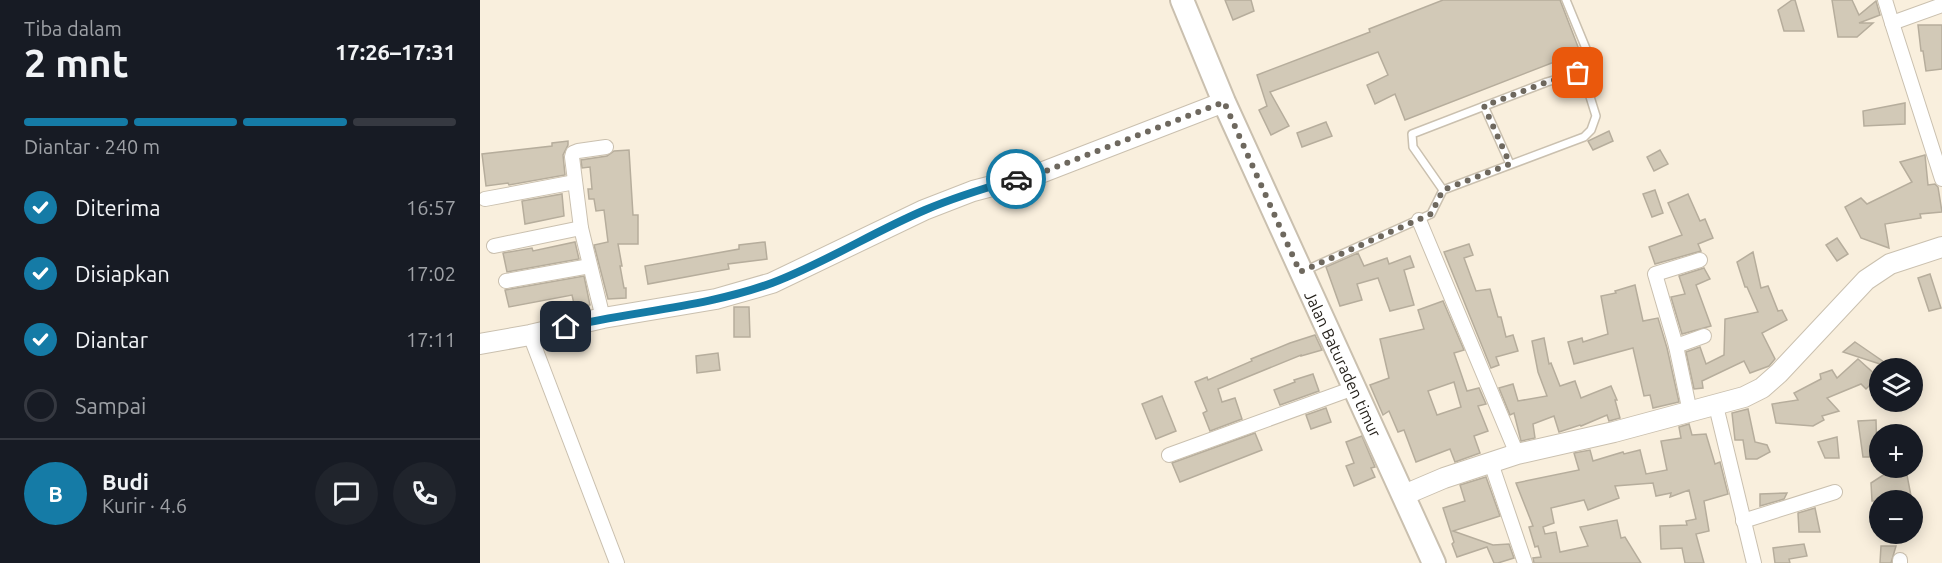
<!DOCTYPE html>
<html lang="id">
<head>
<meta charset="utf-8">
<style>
	body { margin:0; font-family:Ubuntu,sans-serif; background:#20242c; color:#f1f3f6; height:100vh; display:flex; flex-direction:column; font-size:22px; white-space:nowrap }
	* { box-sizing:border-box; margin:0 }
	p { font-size:20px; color:#9ea1a6 }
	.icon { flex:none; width:33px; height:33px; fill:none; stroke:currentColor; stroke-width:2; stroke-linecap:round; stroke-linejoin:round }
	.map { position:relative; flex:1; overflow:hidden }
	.details { display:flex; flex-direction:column; background:#171b24; width:480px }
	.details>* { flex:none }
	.fabs { position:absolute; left:1389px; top:358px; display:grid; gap:12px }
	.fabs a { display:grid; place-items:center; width:54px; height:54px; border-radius:50%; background:#171b24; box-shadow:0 3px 15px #0003; font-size:30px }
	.pin { position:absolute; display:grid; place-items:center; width:51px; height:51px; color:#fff; margin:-26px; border-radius:12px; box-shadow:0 3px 9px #0006 }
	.courier { position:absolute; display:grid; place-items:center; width:60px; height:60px; margin:-30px; border:4px solid #157ba6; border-radius:50%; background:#fff; color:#222; box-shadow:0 2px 8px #0007 }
	.overview em { font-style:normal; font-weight:700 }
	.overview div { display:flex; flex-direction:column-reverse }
	.overview { display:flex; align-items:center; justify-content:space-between; height:102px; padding:0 24px }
	h1 { font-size:39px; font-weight:700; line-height:45px }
	.bar { display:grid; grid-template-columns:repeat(4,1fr); gap:9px 6px; align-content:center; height:72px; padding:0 24px }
	.bar i { height:8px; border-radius:4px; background:#363941 }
	.bar .on { background:#157ba6 }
	.bar p { grid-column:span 4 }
	.line { display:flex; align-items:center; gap:15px; padding:0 24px; border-top:2px solid #363941 }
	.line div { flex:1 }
	.round { display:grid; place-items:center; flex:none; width:63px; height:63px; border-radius:32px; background:#20242c }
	ol { padding:0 24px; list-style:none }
	li { display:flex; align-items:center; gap:18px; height:66px }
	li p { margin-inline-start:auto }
	li .icon { padding:6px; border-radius:50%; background:#157ba6; color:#fff; stroke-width:4 }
	li:last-child { color:#9ea1a6 }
	li i { width:33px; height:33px; border:3px solid #363941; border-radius:50% }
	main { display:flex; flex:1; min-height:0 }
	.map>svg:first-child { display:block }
	.building { fill:#d2c9b7; stroke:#b6ad9c; stroke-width:1.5; fill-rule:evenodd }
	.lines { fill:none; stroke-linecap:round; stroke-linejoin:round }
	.lane-casing { stroke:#cac0af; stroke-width:10 }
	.street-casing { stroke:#cac0af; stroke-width:16 }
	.secondary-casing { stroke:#cac0af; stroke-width:22 }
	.primary-casing { stroke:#cac0af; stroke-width:26 }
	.lane { stroke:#fff; stroke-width:7 }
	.street { stroke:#fff; stroke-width:14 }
	.secondary { stroke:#fff; stroke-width:20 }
	.primary { stroke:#fff; stroke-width:22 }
	.done { stroke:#6e685e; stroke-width:6; stroke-dasharray:0 10.8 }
	.route { stroke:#157ba6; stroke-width:8 }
	.labels { text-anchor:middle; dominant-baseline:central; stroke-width:4.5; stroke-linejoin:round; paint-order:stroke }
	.street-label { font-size:16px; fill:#231f19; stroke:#fff }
</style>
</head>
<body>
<main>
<section class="details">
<div class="overview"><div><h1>2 mnt</h1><p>Tiba dalam</p></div><em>17:26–17:31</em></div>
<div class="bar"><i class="on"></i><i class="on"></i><i class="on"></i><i></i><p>Diantar · 240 m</p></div>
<ol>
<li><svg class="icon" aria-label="check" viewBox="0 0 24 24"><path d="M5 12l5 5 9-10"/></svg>Diterima<p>16:57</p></li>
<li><svg class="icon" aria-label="check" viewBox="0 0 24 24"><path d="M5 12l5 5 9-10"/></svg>Disiapkan<p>17:02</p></li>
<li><svg class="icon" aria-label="check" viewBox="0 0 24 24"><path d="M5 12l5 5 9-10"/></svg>Diantar<p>17:11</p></li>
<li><i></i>Sampai</li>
</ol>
<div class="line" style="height:108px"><b class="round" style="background:#157ba6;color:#fff">B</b><div><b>Budi</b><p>Kurir · 4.6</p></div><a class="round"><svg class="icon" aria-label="chat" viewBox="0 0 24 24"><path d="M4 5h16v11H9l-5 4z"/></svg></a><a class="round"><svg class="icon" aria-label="phone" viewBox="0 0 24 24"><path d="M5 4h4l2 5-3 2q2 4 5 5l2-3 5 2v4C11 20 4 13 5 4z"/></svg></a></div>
</section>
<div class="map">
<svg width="1462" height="563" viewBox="0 0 1462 563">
	<rect width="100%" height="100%" fill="#f9efdd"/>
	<g class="building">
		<polygon points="745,0 771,0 774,11 753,20"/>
		<polygon points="963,0 1080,0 1100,52 925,120 915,94 895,104 887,85 908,75 898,52 790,92 809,126 791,135 779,110 787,106 777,75 890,32 889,29"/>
		<polygon points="1312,0 1315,0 1324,31 1304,31 1298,10"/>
		<polygon points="1352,0 1372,0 1379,15 1396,1 1400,15 1379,23 1393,23 1377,37 1358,37"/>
		<polygon points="1438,25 1462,25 1462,69 1446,71 1443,51 1441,51"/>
		<polygon points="1425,103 1425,124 1384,126 1383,111"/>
		<polygon points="846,122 852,136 822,147 817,133"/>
		<polygon points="1129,131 1133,141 1113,150 1108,141"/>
		<polygon points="88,141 88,145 83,155 85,175 29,185 28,183 6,186 2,154 72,146 72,143"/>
		<polygon points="149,150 153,215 158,215 158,244 138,244 142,266 140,266 144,288 146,288 146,298 128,299 114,245 128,242 124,210 116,211 114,199 109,199 108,189 112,189 110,167 102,168 101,160 127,156 134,151"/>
		<polygon points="1180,150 1188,164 1174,171 1167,157"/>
		<polygon points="1445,155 1448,185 1455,184 1458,187 1462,212 1440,214 1441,218 1405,224 1409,248 1381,238 1365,207 1381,198 1387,204 1432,182 1420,162"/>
		<polygon points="1175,190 1183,213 1172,217 1163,194"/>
		<polygon points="82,194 84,216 45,224 42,201"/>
		<polygon points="1208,194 1220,221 1225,219 1233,238 1218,244 1221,251 1175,264 1169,247 1202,235 1188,203"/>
		<polygon points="1357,238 1368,254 1357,261 1346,245"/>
		<polygon points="95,242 99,259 27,272 23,253 52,248 53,251"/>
		<polygon points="285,242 287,259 248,264 249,269 168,284 165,266 259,249 259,245"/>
		<polygon points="989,244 993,255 984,258 996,291 1010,289 1018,317 1021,317 1026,337 1033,335 1038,351 1016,357 1019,365 1011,368 964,252"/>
		<polygon points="1273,252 1281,288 1288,286 1298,311 1302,310 1307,320 1282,333 1295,359 1289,366 1270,373 1264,361 1222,381 1223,388 1214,389 1206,352 1220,347 1226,364 1244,355 1245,319 1278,312 1267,287 1265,287 1257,262"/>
		<polygon points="878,253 884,266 907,258 909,264 930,256 934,267 924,270 934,305 910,311 898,278 877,284 882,300 860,306 846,267"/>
		<polygon points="1224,268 1230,279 1216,285 1231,326 1202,334 1191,297 1205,294 1199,276"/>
		<polygon points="1450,274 1461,308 1449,311 1438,278"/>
		<polygon points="104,276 110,305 95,308 92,295 29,307 25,290"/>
		<polygon points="1155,285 1163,321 1178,318 1187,348 1199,402 1173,408 1170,395 1164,396 1153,348 1094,364 1088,342 1102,338 1103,342 1128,334 1121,296 1136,293 1135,291"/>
		<path d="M963,301L984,350L974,353L987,391L999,388L1006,404L998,406L1008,431L994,436L1000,453L975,462L970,449L936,462L924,430L918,432L909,411L903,415L890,385L909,378L900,339L944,329L938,310ZM974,382L981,407L957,415L948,391Z"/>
		<polygon points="254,307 269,307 270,337 254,337"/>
		<polygon points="835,335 842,350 821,356 821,355 738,389 742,402 755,398 762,419 730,431 723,413 727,411 715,382 727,377 728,380 772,361 771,359 810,343"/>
		<polygon points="1064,338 1069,364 1071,363 1080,386 1095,381 1101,398 1131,386 1137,400 1135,400 1140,418 1129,421 1127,415 1101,426 1100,425 1079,432 1074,416 1053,424 1055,438 1041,441 1034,413 1030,415 1019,388 1033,384 1038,401 1067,396 1058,372 1052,341"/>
		<polygon points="1375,342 1404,362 1403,365 1363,352"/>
		<polygon points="238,353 240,370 217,373 216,356"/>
		<polygon points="1378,359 1398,377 1386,389 1381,384 1347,398 1359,411 1342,416 1344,420 1333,426 1296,423 1292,404 1318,400 1314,393 1341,379 1340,374 1352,370 1357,378"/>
		<polygon points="833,374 839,391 800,405 794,390 815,382 814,380"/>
		<polygon points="682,396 696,431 676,439 662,404"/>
		<polygon points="846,408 851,422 831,429 826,415"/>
		<polygon points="1268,409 1275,442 1287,445 1290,452 1277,459 1266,459 1263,440 1255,440 1252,413"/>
		<polygon points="1396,420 1397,457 1383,457 1378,421"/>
		<polygon points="1209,424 1212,435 1226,434 1235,464 1240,462 1248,494 1224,501 1229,531 1216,534 1224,563 1205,563 1202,548 1181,549 1180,526 1207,525 1206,521 1216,519 1209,490 1190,497 1191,493 1176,496 1173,483 1135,486 1139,498 1108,510 1104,500 1071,508 1074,523 1063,527 1065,534 1076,532 1080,552 1108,546 1100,527 1137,520 1141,538 1145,537 1161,563 1054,563 1053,558 1061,557 1058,546 1055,547 1049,527 1053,526 1036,483 1099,470 1094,453 1110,450 1113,461 1143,452 1144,454 1160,450 1166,474 1187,470 1181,441 1201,438 1199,427"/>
		<polygon points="775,433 782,450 700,482 692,463"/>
		<polygon points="882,436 895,467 891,468 895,477 874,486 866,466 874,463 866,442"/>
		<polygon points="1357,437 1359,458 1345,458 1338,442"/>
		<polygon points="1411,470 1426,470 1432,501 1392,501 1391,483"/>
		<polygon points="1006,477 1020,516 973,531 1013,545 1029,544 1034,558 1018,563 1014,563 1007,547 977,557 972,544 974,542 963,508 985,501 980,485"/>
		<polygon points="1307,493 1304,499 1280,506 1280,494"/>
		<polygon points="1335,508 1340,532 1319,532 1318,513"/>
		<polygon points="1324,544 1327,556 1309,559 1310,563 1295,563 1293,548"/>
		<polygon points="1401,546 1416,546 1411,563 1400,563"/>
	</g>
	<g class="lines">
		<defs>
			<g id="lane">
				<polyline points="1004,106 1030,164"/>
				<polyline points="963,190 933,147 932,134 1067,82 1114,68"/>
				<polyline points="824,271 951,214 963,190 1104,137 1111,130 1116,116 1107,87 1114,68 1086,0"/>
			</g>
			<g id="street">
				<polyline points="1405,0 1412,23"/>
				<polyline points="1462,5 1412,23 1462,179"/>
				<polyline points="5,199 95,182"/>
				<polyline points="939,220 1037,454"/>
				<polyline points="14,246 101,228"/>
				<polyline points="26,281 110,266"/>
				<polyline points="123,318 101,228 92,157 93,153 98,151 126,147"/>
				<polyline points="50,335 137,563"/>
				<polyline points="1196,346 1224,336"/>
				<polyline points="1236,406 1274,563"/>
				<polyline points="1210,412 1196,346 1175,274 1220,260"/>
				<polyline points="689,455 874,388"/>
				<polyline points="1011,463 1045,563"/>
				<polyline points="1263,521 1355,492"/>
				<polyline points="1420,563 1420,560"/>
			</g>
			<g id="secondary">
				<polyline points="0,344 50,335 123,318 236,299 292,283 444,210 493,191 558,174 744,102"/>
				<polyline points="924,495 964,478 1037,454 1134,432 1264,397 1282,388 1299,373 1386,280 1410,264 1462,247"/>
			</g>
			<polyline id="primary" points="702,0 744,102 954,563"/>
		</defs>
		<use href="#lane" class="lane-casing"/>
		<use href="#street" class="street-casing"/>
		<use href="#secondary" class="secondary-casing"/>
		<use href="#primary" class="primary-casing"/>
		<use href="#lane" class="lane"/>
		<use href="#street" class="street"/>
		<use href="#secondary" class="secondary"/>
		<use href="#primary" class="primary"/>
	</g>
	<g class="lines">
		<polyline class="done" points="536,179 558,174 744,102 820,272 951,214 963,190 1030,164 1004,106 1067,82 1098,73"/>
		<path class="route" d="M86,327C154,311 227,307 292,283C345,263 393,232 445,210C475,197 505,188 536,179"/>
	</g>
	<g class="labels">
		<g class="street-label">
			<text transform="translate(863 364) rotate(65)">Jalan Baturaden timur</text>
		</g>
	</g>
</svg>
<div class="fabs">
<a><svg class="icon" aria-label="layers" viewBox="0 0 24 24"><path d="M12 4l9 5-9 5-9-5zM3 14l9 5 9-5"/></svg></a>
<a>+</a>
<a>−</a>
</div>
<div class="pin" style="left:1098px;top:73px;background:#ea580c"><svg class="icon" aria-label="bag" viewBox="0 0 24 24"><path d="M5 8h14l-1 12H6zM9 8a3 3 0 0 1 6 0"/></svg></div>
<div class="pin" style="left:86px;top:327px;background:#1f2937"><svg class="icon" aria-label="home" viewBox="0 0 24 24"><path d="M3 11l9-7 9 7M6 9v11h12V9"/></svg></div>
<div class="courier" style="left:536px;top:179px"><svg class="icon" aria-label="car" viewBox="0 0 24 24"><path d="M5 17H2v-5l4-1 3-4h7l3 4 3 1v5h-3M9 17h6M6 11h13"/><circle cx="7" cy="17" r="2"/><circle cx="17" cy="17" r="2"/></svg></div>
</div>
</main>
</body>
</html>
